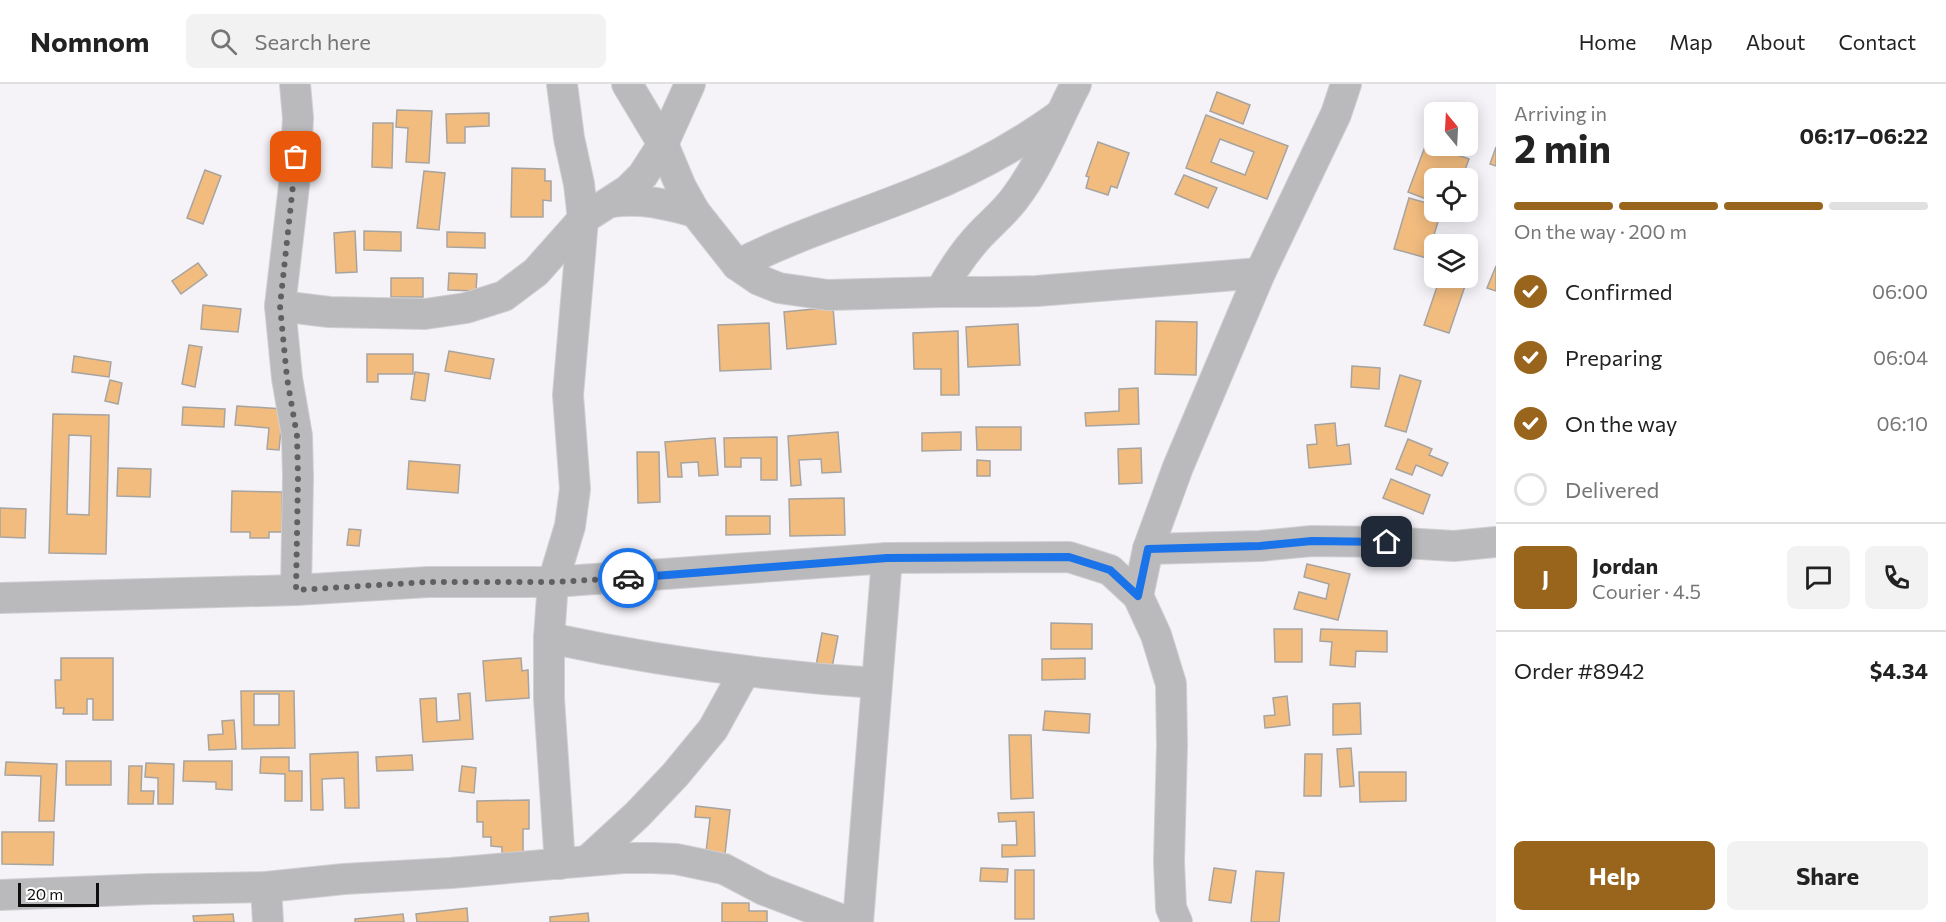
<!DOCTYPE html>
<html lang="en">
<head>
<meta charset="utf-8">
<style>
	body { margin:0; font-family:Commissioner,sans-serif; background:#f2f2f2; color:#222; height:100vh; display:flex; flex-direction:column; font-size:22px; white-space:nowrap }
	* { box-sizing:border-box; margin:0 }
	p { font-size:20px; color:#767676 }
	.icon { flex:none; width:33px; height:33px; fill:none; stroke:currentColor; stroke-width:2; stroke-linecap:round; stroke-linejoin:round }
	.map { position:relative; flex:1; overflow:hidden }
	.side { display:flex; flex-direction:column; background:#fff; width:450px }
	.side>* { flex:none }
	.needle { width:39px; rotate:342deg }
	.controls { position:absolute; left:1424px; top:18px; display:grid; gap:12px }
	.controls a { display:grid; place-items:center; width:54px; height:54px; border-radius:9px; background:#fff; box-shadow:0 3px 15px #0003; font-size:30px }
	.scale { position:absolute; left:18px; bottom:15px; width:81px; box-sizing:border-box; padding-left:6px; border:3px solid #0f0f10; border-top:0; font-size:16px; line-height:21px; white-space:nowrap; color:#0f0f10; -webkit-text-stroke:4px #fff; paint-order:stroke }
	.pin { position:absolute; display:grid; place-items:center; width:51px; height:51px; color:#fff; margin:-26px; border-radius:12px; box-shadow:0 3px 9px #0006 }
	.courier { position:absolute; display:grid; place-items:center; width:60px; height:60px; margin:-30px; border:4px solid #1a73e8; border-radius:50%; background:#fff; color:#222; box-shadow:0 2px 8px #0007 }
	.headline em { font-style:normal; font-weight:700 }
	.headline div { display:flex; flex-direction:column-reverse }
	.headline { display:flex; align-items:center; justify-content:space-between; height:102px; padding:0 18px }
	h1 { font-size:39px; font-weight:700; line-height:45px }
	.bar { display:grid; grid-template-columns:repeat(4,1fr); gap:9px 6px; align-content:center; height:72px; padding:0 18px }
	.bar i { height:8px; border-radius:4px; background:#e0e0e0 }
	.bar .on { background:#99641c }
	.bar p { grid-column:span 4 }
	.line { display:flex; align-items:center; gap:15px; padding:0 18px; border-top:2px solid #e0e0e0 }
	.line div { flex:1 }
	.round { display:grid; place-items:center; flex:none; width:63px; height:63px; border-radius:9px; background:#f2f2f2 }
	ol { padding:0 18px; list-style:none }
	li { display:flex; align-items:center; gap:18px; height:66px }
	li p { margin-inline-start:auto }
	li .icon { padding:6px; border-radius:50%; background:#99641c; color:#fff; stroke-width:4 }
	li:last-child { color:#767676 }
	li i { width:33px; height:33px; border:3px solid #e0e0e0; border-radius:50% }
	.primary-button { display:flex; gap:12px; margin-top:auto; padding:12px 18px }
	.primary-button a { flex:1; height:69px; border-radius:9px; background:#99641c; color:#fff; font-size:24px; font-weight:700; line-height:69px; text-align:center }
	.primary-button a+a { background:#f2f2f2; color:#222 }
	header { display:flex; align-items:center; gap:36px; box-sizing:border-box; height:84px; padding:0 30px; background:#fff; border-bottom:2px solid #e0e0e0 }
	header strong { font-size:28px }
	nav { display:flex; gap:33px; margin-inline-start:auto; font-size:21px }
	.search { width:420px; height:54px; background:#f2f2f2; display:flex; align-items:center; gap:15px; box-sizing:border-box; padding:0 21px; border-radius:9px; color:#767676; font-size:22px }
	main { display:flex; flex:1; min-height:0 }
	.map>svg:first-child { display:block }
	.building { fill:#f2bc7f; stroke:#a7a4a0; stroke-width:1.5; fill-rule:evenodd }
	.lines { fill:none; stroke-linecap:round; stroke-linejoin:round }
	.minor-casing { stroke:#d0cfd3; stroke-width:32 }
	.minor { stroke:#bab9bb; stroke-width:30 }
	.done { stroke:#605f61; stroke-width:6; stroke-dasharray:0 10.8 }
	.route { stroke:#1a73e8; stroke-width:8 }
</style>
</head>
<body>
<header>
<strong>Nomnom</strong>
<div class="search"><svg class="icon" aria-label="search" viewBox="0 0 24 24"><circle cx="10" cy="10" r="6"/><path d="M15 15l6 6"/></svg>Search here</div>
<nav><a>Home</a><a>Map</a><a>About</a><a>Contact</a></nav>
</header>
<main>
<div class="map">
<svg width="1496" height="838" viewBox="0 0 1496 838">
	<rect width="100%" height="100%" fill="#f5f3f8"/>
	<g class="building">
		<polygon points="1217,8 1250,21 1243,40 1210,27"/>
		<polygon points="397,26 432,27 429,79 406,78 408,44 396,43"/>
		<polygon points="489,29 489,42 465,43 465,59 447,59 446,30"/>
		<path d="M1206,31L1288,62L1267,115L1186,84ZM1220,55L1254,68L1245,91L1211,78Z"/>
		<polygon points="373,39 393,39 392,84 372,83"/>
		<polygon points="1098,58 1129,69 1117,104 1111,102 1108,111 1086,104 1089,93 1086,92"/>
		<polygon points="1426,60 1469,75 1462,94 1434,94 1434,118 1408,108"/>
		<polygon points="1496,63 1496,82 1490,80"/>
		<polygon points="512,84 545,85 545,97 551,97 551,117 543,116 543,133 511,133"/>
		<polygon points="205,86 221,92 203,140 187,134"/>
		<polygon points="424,87 445,89 439,146 417,144"/>
		<polygon points="1184,91 1217,104 1208,124 1175,110"/>
		<polygon points="1409,114 1434,121 1434,128 1441,128 1427,174 1394,165"/>
		<polygon points="355,147 357,188 336,189 334,149"/>
		<polygon points="364,147 401,148 401,167 364,166"/>
		<polygon points="447,148 485,149 485,164 447,163"/>
		<polygon points="198,179 207,191 181,210 172,197"/>
		<polygon points="1496,182 1496,207 1487,204"/>
		<polygon points="449,189 477,190 476,207 448,206"/>
		<rect x="391" y="194" width="32" height="19"/>
		<polygon points="1440,194 1459,194 1467,196 1449,249 1424,241"/>
		<polygon points="203,221 241,225 238,248 201,245"/>
		<polygon points="833,223 836,260 787,265 784,228"/>
		<polygon points="1156,237 1197,238 1196,291 1155,290"/>
		<polygon points="769,239 771,285 720,287 718,241"/>
		<polygon points="1018,240 1020,281 968,283 966,243"/>
		<polygon points="958,247 959,311 941,311 941,285 914,285 913,249"/>
		<polygon points="189,261 202,263 195,303 182,300"/>
		<polygon points="449,267 494,275 490,295 445,287"/>
		<polygon points="367,270 413,270 413,290 378,290 378,298 367,298"/>
		<polygon points="74,272 111,278 109,293 72,288"/>
		<polygon points="1352,282 1380,284 1379,305 1351,303"/>
		<polygon points="415,288 429,290 425,317 411,315"/>
		<polygon points="1400,291 1421,297 1406,348 1385,342"/>
		<polygon points="110,296 122,299 118,320 105,317"/>
		<polygon points="1138,304 1139,340 1086,342 1085,329 1119,327 1119,305"/>
		<polygon points="237,322 283,325 279,366 267,365 269,344 235,341"/>
		<polygon points="183,323 225,325 224,343 182,341"/>
		<path d="M53,330L109,331L106,470L49,469ZM69,351L91,352L89,431L67,430Z"/>
		<polygon points="1335,339 1337,362 1349,360 1351,380 1309,384 1307,361 1317,360 1315,341"/>
		<polygon points="976,343 1021,343 1021,366 977,366"/>
		<polygon points="838,348 841,388 822,389 821,375 799,376 801,401 791,402 788,352"/>
		<polygon points="961,348 961,366 922,367 922,349"/>
		<polygon points="777,353 777,396 761,396 761,374 741,374 741,383 725,383 724,354"/>
		<polygon points="715,354 718,391 699,392 698,378 681,379 682,393 668,393 665,358"/>
		<polygon points="1408,355 1432,365 1429,371 1448,379 1442,392 1416,381 1412,391 1396,385"/>
		<polygon points="1141,364 1142,399 1119,400 1118,365"/>
		<polygon points="637,368 659,368 660,418 638,419"/>
		<polygon points="977,376 990,377 990,392 977,392"/>
		<polygon points="409,377 460,381 458,409 407,405"/>
		<polygon points="118,384 151,385 150,413 117,412"/>
		<polygon points="1391,395 1430,411 1423,430 1383,414"/>
		<polygon points="232,407 282,408 282,448 269,448 269,454 250,454 250,448 231,448"/>
		<polygon points="844,414 845,451 790,452 789,415"/>
		<polygon points="0,424 26,425 25,454 0,453"/>
		<polygon points="726,432 770,432 770,450 726,451"/>
		<polygon points="349,445 361,446 359,462 347,461"/>
		<polygon points="1307,480 1350,490 1338,536 1294,525 1299,508 1326,515 1329,500 1304,493"/>
		<polygon points="1051,539 1092,540 1092,565 1051,565"/>
		<polygon points="1274,545 1302,545 1302,578 1275,578"/>
		<polygon points="1321,545 1387,547 1387,568 1356,567 1355,583 1330,581 1332,558 1320,557"/>
		<polygon points="822,549 838,552 831,589 815,587"/>
		<polygon points="61,574 113,574 113,636 93,636 93,615 87,615 87,630 63,630 64,624 56,624 55,596 61,596"/>
		<polygon points="521,574 522,587 528,586 529,614 486,617 483,577"/>
		<polygon points="1085,574 1085,595 1042,596 1042,575"/>
		<path d="M241,607H294L295,664L242,665ZM254,610H279V641H254Z"/>
		<polygon points="470,609 473,655 423,658 420,615 436,614 437,638 460,636 458,610"/>
		<polygon points="1287,612 1290,641 1265,644 1264,632 1275,631 1273,614"/>
		<polygon points="1360,619 1361,650 1333,651 1333,620"/>
		<polygon points="1045,627 1090,630 1089,649 1043,646"/>
		<polygon points="234,636 236,665 209,666 208,651 223,650 222,637"/>
		<polygon points="1009,651 1031,651 1033,714 1011,715"/>
		<polygon points="1351,664 1354,702 1340,703 1337,665"/>
		<polygon points="358,668 359,724 345,724 344,694 322,695 323,726 311,726 310,670"/>
		<polygon points="1305,670 1322,670 1321,712 1304,712"/>
		<polygon points="412,671 413,686 377,687 376,673"/>
		<polygon points="261,673 289,673 289,687 302,687 302,717 285,717 285,690 260,689"/>
		<rect x="66" y="677" width="45" height="24"/>
		<polygon points="184,677 232,677 232,706 216,705 216,698 183,697"/>
		<polygon points="6,678 57,680 54,737 39,737 41,692 5,691"/>
		<polygon points="146,679 174,680 173,720 158,720 158,694 145,693"/>
		<polygon points="129,682 142,682 141,707 154,707 153,720 128,720"/>
		<polygon points="462,682 476,684 474,709 459,707"/>
		<polygon points="1359,688 1406,688 1406,717 1360,718"/>
		<polygon points="529,716 529,745 523,745 523,769 502,769 502,763 491,762 491,753 483,753 483,738 477,738 477,717"/>
		<polygon points="696,722 730,726 725,770 706,768 710,734 695,733"/>
		<polygon points="1034,728 1035,772 1002,773 1002,761 1017,761 1016,737 999,738 998,729"/>
		<polygon points="2,748 54,748 53,781 2,780"/>
		<polygon points="981,784 1008,785 1007,798 980,797"/>
		<polygon points="1214,784 1236,787 1231,819 1209,816"/>
		<rect x="1015" y="786" width="19" height="49"/>
		<polygon points="1256,787 1284,789 1279,838 1251,838"/>
		<polygon points="722,819 749,819 749,827 767,827 767,838 722,838"/>
		<polygon points="467,824 468,838 417,838 416,830"/>
		<polygon points="588,829 589,838 550,838 550,833"/>
		<polygon points="233,830 234,838 194,838 193,832"/>
		<polygon points="403,830 404,838 355,838 355,835"/>
	</g>
	<g class="lines">
		<defs>
			<g id="minor">
				<polyline points="295,0 298,34 295,93 280,222 287,294 297,352 298,393 296,506"/>
				<polyline points="627,0 663,60 681,103 695,128 737,181 759,196 779,204 828,211 940,208 988,208 1037,207 1260,189"/>
				<path d="M611,118C643,114 664,120 695,128"/>
				<path d="M737,181C795,151 859,132 920,107C969,88 1017,62 1060,31"/>
				<path d="M940,208C951,188 964,168 980,151C991,139 1005,128 1015,114C1041,80 1056,38 1076,0"/>
				<polyline points="280,222 329,228 425,230 466,224 504,212 536,188 583,135 628,106 643,91 663,60 690,0"/>
				<polyline points="1148,465 1260,462 1312,457 1387,458 1454,462 1496,458"/>
				<polyline points="1138,512 1148,465 1178,383 1260,189 1336,30 1346,0"/>
				<polyline points="0,514 296,506 428,498 553,498 887,474 1069,473 1110,486 1138,512 1156,551 1171,600 1172,661 1169,778 1171,824 1177,838"/>
				<path d="M549,554C657,577 766,592 876,599"/>
				<polyline points="587,777 637,731 675,691 713,645 745,587"/>
				<polyline points="560,780 549,615 549,554 553,498 570,442 575,405 568,311 583,135 579,100 569,54 562,0"/>
				<polyline points="266,803 268,838"/>
				<polyline points="0,811 150,805 266,803 344,795 451,789 623,774 652,774 676,775 724,785 764,806 848,838"/>
				<polyline points="858,838 887,474"/>
			</g>
		</defs>
		<use href="#minor" class="minor-casing"/>
		<use href="#minor" class="minor"/>
	</g>
	<g class="lines">
		<polyline class="done" points="296,73 280,222 287,294 297,352 298,393 296,506 428,498 554,498 628,494"/>
		<polyline class="route" points="628,494 887,474 1069,473 1110,486 1138,512 1148,465 1260,462 1312,457 1387,458"/>
	</g>
</svg>
<div class="controls">
<a><svg class="needle" viewBox="-14 -14 28 28"><path d="M0-13l5 13h-10z" fill="#e53935"/><path d="M0 13l5-13h-10z" fill="#767676"/></svg></a>
<a><svg class="icon" aria-label="locate" viewBox="0 0 24 24"><circle cx="12" cy="12" r="6"/><path d="M12 2v4M12 18v4M2 12h4M18 12h4"/></svg></a>
<a><svg class="icon" aria-label="layers" viewBox="0 0 24 24"><path d="M12 4l9 5-9 5-9-5zM3 14l9 5 9-5"/></svg></a>
</div>
<div class="scale">20 m</div>
<div class="pin" style="left:296px;top:73px;background:#ea580c"><svg class="icon" aria-label="bag" viewBox="0 0 24 24"><path d="M5 8h14l-1 12H6zM9 8a3 3 0 0 1 6 0"/></svg></div>
<div class="pin" style="left:1387px;top:458px;background:#1f2937"><svg class="icon" aria-label="home" viewBox="0 0 24 24"><path d="M3 11l9-7 9 7M6 9v11h12V9"/></svg></div>
<div class="courier" style="left:628px;top:494px"><svg class="icon" aria-label="car" viewBox="0 0 24 24"><path d="M5 17H2v-5l4-1 3-4h7l3 4 3 1v5h-3M9 17h6M6 11h13"/><circle cx="7" cy="17" r="2"/><circle cx="17" cy="17" r="2"/></svg></div>
</div>
<section class="side">
<div class="headline"><div><h1>2 min</h1><p>Arriving in</p></div><em>06:17–06:22</em></div>
<div class="bar"><i class="on"></i><i class="on"></i><i class="on"></i><i></i><p>On the way · 200 m</p></div>
<ol>
<li><svg class="icon" aria-label="check" viewBox="0 0 24 24"><path d="M5 12l5 5 9-10"/></svg>Confirmed<p>06:00</p></li>
<li><svg class="icon" aria-label="check" viewBox="0 0 24 24"><path d="M5 12l5 5 9-10"/></svg>Preparing<p>06:04</p></li>
<li><svg class="icon" aria-label="check" viewBox="0 0 24 24"><path d="M5 12l5 5 9-10"/></svg>On the way<p>06:10</p></li>
<li><i></i>Delivered</li>
</ol>
<div class="line" style="height:108px"><b class="round" style="background:#99641c;color:#fff">J</b><div><b>Jordan</b><p>Courier · 4.5</p></div><a class="round"><svg class="icon" aria-label="chat" viewBox="0 0 24 24"><path d="M4 5h16v11H9l-5 4z"/></svg></a><a class="round"><svg class="icon" aria-label="phone" viewBox="0 0 24 24"><path d="M5 4h4l2 5-3 2q2 4 5 5l2-3 5 2v4C11 20 4 13 5 4z"/></svg></a></div>
<div class="line" style="height:78px"><div>Order #8942</div><b>$4.34</b></div>
<div class="primary-button"><a>Help</a><a>Share</a></div>
</section>
</main>
</body>
</html>
